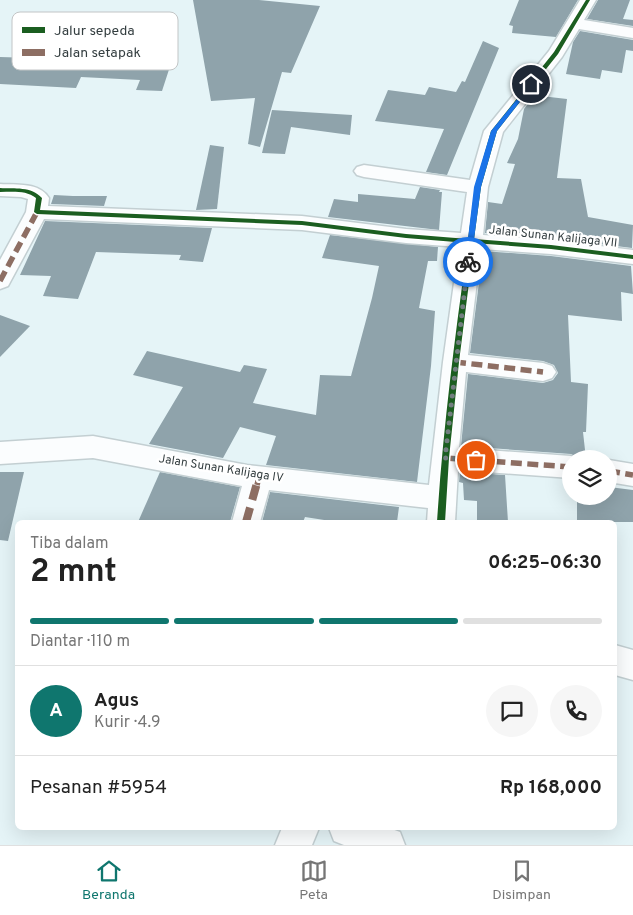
<!DOCTYPE html>
<html lang="id">
<head>
<meta charset="utf-8">
<style>
	body { margin:0; font-family:Overpass,sans-serif; background:#f6f6f6; color:#222; height:100vh; display:flex; flex-direction:column; font-size:19px; white-space:nowrap }
	* { box-sizing:border-box; margin:0 }
	p { font-size:16px; color:#767676 }
	.icon { flex:none; width:28px; height:28px; fill:none; stroke:currentColor; stroke-width:2; stroke-linecap:round; stroke-linejoin:round }
	.map { position:relative; flex:1; overflow:hidden }
	.sheet { position:absolute; left:15px; top:520px; width:602px; height:310px; display:flex; flex-direction:column; background:#fff; border-radius:8px; box-shadow:0 5px 20px #0002 }
	.sheet>* { flex:none }
	.buttons { position:absolute; left:562px; top:450px; display:grid; gap:10px }
	.buttons a { display:grid; place-items:center; width:55px; height:55px; border-radius:50%; background:#fff; box-shadow:0 5px 20px #0002; font-size:25px }
	.pin { position:absolute; display:grid; place-items:center; width:42px; height:42px; color:#fff; margin:-21px; border:2px solid #fff; border-radius:50%; box-shadow:0 1px 5px #0007 }
	.courier { position:absolute; display:grid; place-items:center; width:50px; height:50px; margin:-25px; border:4px solid #1a73e8; border-radius:50%; background:#fff; color:#222; box-shadow:0 1px 6px #0007 }
	.headline em { font-style:normal; font-weight:700 }
	.headline div { display:flex; flex-direction:column-reverse }
	.headline { display:flex; align-items:center; justify-content:space-between; height:85px; padding:0 15px }
	h1 { font-size:32px; font-weight:700; line-height:38px }
	.bar { display:grid; grid-template-columns:repeat(4,1fr); gap:8px 5px; align-content:center; height:60px; padding:0 15px }
	.bar i { height:6px; border-radius:4px; background:#e0e0e0 }
	.bar .active { background:#0f766e }
	.bar p { grid-column:span 4 }
	.line { display:flex; align-items:center; gap:12px; padding:0 15px; border-top:1px solid #e0e0e0 }
	.line div { flex:1 }
	.round { display:grid; place-items:center; flex:none; width:52px; height:52px; border-radius:26px; background:#f6f6f6 }
	.tab-bar { display:flex; justify-content:space-around; align-items:center; height:70px; border-top:1px solid #e0e0e0; background:#fff; font-size:14px; color:#767676 }
	.tab-bar a { display:grid; justify-items:center; gap:2px }
	.tab-bar .active { color:#0f766e }
	.map>svg:first-child { display:block }
	.building { fill:#8fa3ab }
	.lines { fill:none; stroke-linecap:round; stroke-linejoin:round }
	.minor-casing { stroke:#c3cfd2; stroke-width:3 }
	.minor { fill:#fbfdfe; fill-rule:evenodd }
	.quiet-far1 { stroke:#8d6e63; stroke-width:5.5; stroke-dasharray:11 5.5; stroke-linecap:butt }
	.quiet { stroke:#8d6e63; stroke-width:8; stroke-dasharray:15 8; stroke-linecap:butt }
	.cycleway-casing { stroke:#fff; stroke-width:3 }
	.cycleway { fill:#1b5e20; fill-rule:evenodd }
	.route { fill:#1a73e8 }
	.done { stroke:#727e80; stroke-width:5; stroke-dasharray:0 9 }
	.labels { text-anchor:middle; dominant-baseline:central; stroke-width:5; stroke-linejoin:round; paint-order:stroke }
	.street-label { font-size:12px; fill:#343e40; stroke:#fff }
	.key { fill:#fff; stroke:#c2c5c6; stroke-width:1 }
	.key-label { font-size:14px; fill:#343e40 }
</style>
</head>
<body>
<div class="map">
<svg width="633" height="845" viewBox="0 0 633 845">
	<rect width="100%" height="100%" fill="#e5f4f7"/>
	<g class="building">
		<polygon points="193,0 259,0 320,6 291,73 282,72 260,147 248,144 255,98 211,101"/>
		<polygon points="519,0 578,0 556,37 512,33 513,26 509,25"/>
		<polygon points="598,0 630,0 623,19 633,20 633,26 587,19"/>
		<polygon points="580,31 633,40 633,51 626,50 622,73 602,70 600,79 566,74 573,42"/>
		<polygon points="75,41 177,45 162,91 136,90 140,80 81,77 76,88 0,84 0,57 67,59"/>
		<polygon points="483,41 499,48 447,175 426,172 444,129 375,121 388,90 425,95 429,87 456,92 462,81 465,82"/>
		<polygon points="541,96 567,99 557,178 581,179 588,217 633,225 632,248 551,238 485,233 488,202 502,204 515,164 507,163 518,139 524,109 533,97 541,100"/>
		<polygon points="272,110 352,115 350,135 291,127 285,154 262,153"/>
		<polygon points="210,145 224,147 217,209 196,210"/>
		<polygon points="420,187 440,190 439,192 442,192 439,230 328,217 334,199 358,202 358,194 415,199"/>
		<polygon points="54,195 73,196 107,196 104,206 51,204"/>
		<polygon points="45,221 212,228 203,262 179,260 181,255 96,252 78,299 43,296 51,276 20,275"/>
		<polygon points="330,235 438,247 437,261 428,261 419,308 435,311 431,366 417,482 266,465 276,436 240,427 223,458 149,444 183,387 133,375 147,351 240,372 244,365 267,369 253,403 316,415 320,375 351,376 372,298 379,266 322,258"/>
		<polygon points="483,251 551,256 631,266 633,294 621,292 622,321 568,315 571,382 588,384 586,432 583,432 586,459 581,459 571,454 461,446 468,374 543,383 553,380 558,373 554,365 543,361 470,353"/>
		<polygon points="0,315 30,326 0,357"/>
		<polygon points="0,472 24,472 8,541 0,540"/>
		<polygon points="160,472 240,487 230,522 138,522"/>
		<polygon points="460,472 505,475 508,522 477,522 477,501 464,500 463,483 459,482"/>
		<polygon points="609,487 633,490 633,522 577,522 577,496 609,496"/>
		<polygon points="270,492 399,507 397,522 337,522 305,517 303,522 262,522"/>
	</g>
	<g class="lines">
		<defs>
			<g id="minor">
				<path d="M580,0H596L584,20L633,28V38L579,29L562,57L503,132L488,187L483,235L551,240L633,250V264L551,254L481,249L468,355L543,363L552,366L556,372L552,378L543,381L466,372L459,448L571,456L579,459H571V478L458,470L455,522H427L428,508L269,490L260,522H232L242,486L93,458L0,464V442L93,436L247,465L429,485L443,362L459,247L406,243L302,230L44,219L8,286L0,289V260L26,212L28,199L21,197L0,196V184C17,185 39,182 49,198L48,206L302,216L406,229L461,233L467,192L364,177L357,175L354,171L357,167L364,165L470,180L484,131L549,51Z"/>
				<polygon points="609,460 633,464 633,486 609,482"/>
				<polygon points="615,645 633,650 633,680 615,675"/>
				<polygon points="282,828 319,828 312,845 275,845"/>
				<polygon points="329,828 389,828 400,832 405,845 344,845 334,841"/>
			</g>
		</defs>
		<use href="#minor" class="minor-casing"/>
		<use href="#minor" class="minor"/>
		<g class="quiet-far1">
			<polyline points="0,281 37,212"/>
			<polyline points="455,362 543,372"/>
			<polyline points="445,458 571,467"/>
			<polyline points="609,471 633,475"/>
			<polyline points="257,485 259,477"/>
		</g>
		<polyline class="quiet" points="246,522 257,483"/>
		<defs>
			<path id="cycleway" d="M586,0H590L558,54L497,131L481,187L474,239L551,245L633,255V259L551,249L474,243L459,362L449,458L445,522H437C443,428 455,336 468,243L406,238L302,225L37,214L34,212L36,198C26,190 12,192 0,192V188C15,189 31,186 42,198L40,210L302,221L406,234L468,239L475,187L491,131L554,52Z"/>
		</defs>
		<use href="#cycleway" class="cycleway-casing"/>
		<use href="#cycleway" class="cycleway"/>
	</g>
	<polygon class="route" points="531,82 533,85 497,131 481,187 471,262 465,264 474,187 491,131"/>
	<g class="lines">
		<polyline class="done" points="468,262 445,458 476,460"/>
	</g>
	<g class="labels">
		<g class="street-label">
			<text transform="translate(553 237) rotate(6)">Jalan Sunan Kalijaga VII</text>
			<text transform="translate(221 469) rotate(9)">Jalan Sunan Kalijaga IV</text>
		</g>
	</g>
	<rect x="12" y="12" width="166" height="58" rx="8" class="key"/>
	<rect x="22" y="27" width="23" height="6" fill="#1b5e20"/>
	<rect x="22" y="49" width="23" height="7" fill="#8d6e63"/>
	<g class="key-label">
		<text x="54" y="35">Jalur sepeda</text>
		<text x="54" y="57">Jalan setapak</text>
	</g>
</svg>
<div class="buttons">
<a><svg class="icon" aria-label="layers" viewBox="0 0 24 24"><path d="M12 4l9 5-9 5-9-5zM3 14l9 5 9-5"/></svg></a>
</div>
<div class="pin" style="left:476px;top:460px;background:#ea580c"><svg class="icon" aria-label="bag" viewBox="0 0 24 24"><path d="M5 8h14l-1 12H6zM9 8a3 3 0 0 1 6 0"/></svg></div>
<div class="pin" style="left:531px;top:84px;background:#1f2937"><svg class="icon" aria-label="home" viewBox="0 0 24 24"><path d="M3 11l9-7 9 7M6 9v11h12V9"/></svg></div>
<div class="courier" style="left:468px;top:262px"><svg class="icon" aria-label="bike" viewBox="0 0 24 24"><circle cx="6" cy="16" r="4"/><circle cx="18" cy="16" r="4"/><path d="M6 16l4-8h5l3 8M10 8l3 8H6M13 5h3"/></svg></div>
<section class="sheet">
<div class="headline"><div><h1>2 mnt</h1><p>Tiba dalam</p></div><em>06:25–06:30</em></div>
<div class="bar"><i class="active"></i><i class="active"></i><i class="active"></i><i></i><p>Diantar · 110 m</p></div>
<div class="line" style="height:90px"><b class="round" style="background:#0f766e;color:#fff">A</b><div><b>Agus</b><p>Kurir · 4.9</p></div><a class="round"><svg class="icon" aria-label="chat" viewBox="0 0 24 24"><path d="M4 5h16v11H9l-5 4z"/></svg></a><a class="round"><svg class="icon" aria-label="phone" viewBox="0 0 24 24"><path d="M5 4h4l2 5-3 2q2 4 5 5l2-3 5 2v4C11 20 4 13 5 4z"/></svg></a></div>
<div class="line" style="height:65px"><div>Pesanan #5954</div><b>Rp 168,000</b></div>
</section>
</div>
<nav class="tab-bar">
<a class="active"><svg class="icon" aria-label="home" viewBox="0 0 24 24"><path d="M3 11l9-7 9 7M6 9v11h12V9"/></svg>Beranda</a>
<a><svg class="icon" aria-label="map" viewBox="0 0 24 24"><path d="M3 6l6-2 6 2 6-2v14l-6 2-6-2-6 2zM9 4v14M15 6v14"/></svg>Peta</a>
<a><svg class="icon" aria-label="saved" viewBox="0 0 24 24"><path d="M7 4h10v16l-5-4-5 4z"/></svg>Disimpan</a>
</nav>
</body>
</html>
